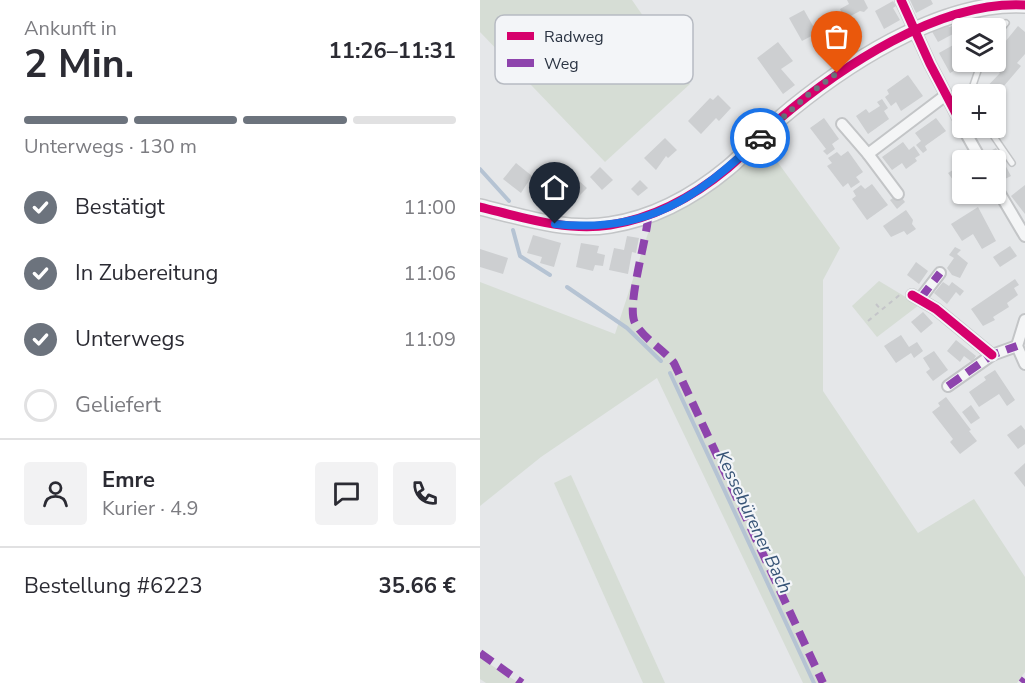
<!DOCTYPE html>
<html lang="de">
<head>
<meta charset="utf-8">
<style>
	body { margin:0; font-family:"Nunito Sans",sans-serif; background:#f2f2f3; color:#2b2b33; height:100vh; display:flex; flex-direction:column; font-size:22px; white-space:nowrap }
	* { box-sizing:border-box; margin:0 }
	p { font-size:20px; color:#7c7c81 }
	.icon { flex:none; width:33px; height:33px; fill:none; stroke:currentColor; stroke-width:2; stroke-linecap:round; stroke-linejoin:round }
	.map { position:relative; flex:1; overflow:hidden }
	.details { display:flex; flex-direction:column; background:#fff; width:480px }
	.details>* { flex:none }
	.buttons { position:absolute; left:472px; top:18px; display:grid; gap:12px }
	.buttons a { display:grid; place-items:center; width:54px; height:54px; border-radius:6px; background:#fff; box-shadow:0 2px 4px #0004; font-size:30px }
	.pin { position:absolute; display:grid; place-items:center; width:51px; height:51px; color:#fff; margin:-62px -26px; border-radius:50% 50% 50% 0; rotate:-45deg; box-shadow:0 0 6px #0007 }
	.pin .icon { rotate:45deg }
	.courier { position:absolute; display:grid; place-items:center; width:60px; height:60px; margin:-30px; border:4px solid #1a73e8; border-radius:50%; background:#fff; color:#222; box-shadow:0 2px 8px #0007 }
	.summary em { font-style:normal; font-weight:700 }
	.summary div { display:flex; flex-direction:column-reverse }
	.summary { display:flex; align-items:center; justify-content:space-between; height:102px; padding:0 24px }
	h1 { font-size:39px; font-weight:700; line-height:45px }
	.bar { display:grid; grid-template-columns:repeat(4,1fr); gap:9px 6px; align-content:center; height:72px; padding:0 24px }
	.bar i { height:8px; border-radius:4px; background:#e1e1e2 }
	.bar .current { background:#6c737d }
	.bar p { grid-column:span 4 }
	.line { display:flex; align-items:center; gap:15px; padding:0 24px; border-top:2px solid #e1e1e2 }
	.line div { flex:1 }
	.round { display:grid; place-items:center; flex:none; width:63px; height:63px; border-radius:6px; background:#f2f2f3 }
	ol { padding:0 24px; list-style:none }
	li { display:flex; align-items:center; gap:18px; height:66px }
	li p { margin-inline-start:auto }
	li .icon { padding:6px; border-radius:50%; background:#6c737d; color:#fff; stroke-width:4 }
	li:last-child { color:#7c7c81 }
	li i { width:33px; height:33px; border:3px solid #e1e1e2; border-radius:50% }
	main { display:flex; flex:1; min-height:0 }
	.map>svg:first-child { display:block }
	.green { fill:#d6ddd5 }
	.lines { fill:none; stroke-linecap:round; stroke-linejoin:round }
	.stream { stroke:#b5c3d3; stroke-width:4 }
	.building { fill:#cdcfd1 }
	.service-casing { stroke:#c3c5c7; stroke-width:8 }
	.minor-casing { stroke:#c3c5c7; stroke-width:14 }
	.secondary-casing { stroke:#c3c5c7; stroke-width:18 }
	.path { stroke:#c4c5c9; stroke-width:2; stroke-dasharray:4.5 4.5; stroke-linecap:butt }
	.service { stroke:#f4f5f6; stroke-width:5 }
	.minor { stroke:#f4f5f6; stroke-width:10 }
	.secondary { stroke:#f7f7f8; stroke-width:15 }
	.quiet { stroke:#8e44ad; stroke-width:8; stroke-dasharray:15 8; stroke-linecap:butt }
	.cycleway-casing { stroke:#f3f5f8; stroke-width:13 }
	.cycleway { stroke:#d6006c; stroke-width:9 }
	.done { stroke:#6c737d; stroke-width:6; stroke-dasharray:0 10.8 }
	.route { stroke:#1a73e8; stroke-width:8 }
	.labels { text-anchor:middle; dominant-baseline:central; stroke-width:4.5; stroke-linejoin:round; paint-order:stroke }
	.water-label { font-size:18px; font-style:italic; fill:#365376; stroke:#f3f5f8 }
	.key { fill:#f3f5f8; stroke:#b7bbc2; stroke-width:1.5 }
	.key-label { font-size:16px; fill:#2b3443 }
</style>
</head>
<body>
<main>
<section class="details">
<div class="summary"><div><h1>2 Min.</h1><p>Ankunft in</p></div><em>11:26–11:31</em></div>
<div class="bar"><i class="current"></i><i class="current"></i><i class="current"></i><i></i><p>Unterwegs · 130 m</p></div>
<ol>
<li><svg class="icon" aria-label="check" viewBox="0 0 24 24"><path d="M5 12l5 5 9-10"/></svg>Bestätigt<p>11:00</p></li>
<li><svg class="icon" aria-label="check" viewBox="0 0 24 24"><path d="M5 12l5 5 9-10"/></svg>In Zubereitung<p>11:06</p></li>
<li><svg class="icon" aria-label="check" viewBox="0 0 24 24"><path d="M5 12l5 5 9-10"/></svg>Unterwegs<p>11:09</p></li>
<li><i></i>Geliefert</li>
</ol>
<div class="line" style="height:108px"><a class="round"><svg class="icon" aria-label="person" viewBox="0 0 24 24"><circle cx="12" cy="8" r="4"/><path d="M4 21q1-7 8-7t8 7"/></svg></a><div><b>Emre</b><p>Kurier · 4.9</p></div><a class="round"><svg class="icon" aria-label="chat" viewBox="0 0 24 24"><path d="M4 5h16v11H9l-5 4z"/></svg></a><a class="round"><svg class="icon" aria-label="phone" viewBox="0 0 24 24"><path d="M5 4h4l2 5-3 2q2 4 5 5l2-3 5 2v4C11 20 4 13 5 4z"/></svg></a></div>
<div class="line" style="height:78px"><div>Bestellung #6223</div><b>35.66 €</b></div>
</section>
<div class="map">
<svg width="545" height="683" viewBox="0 0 545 683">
	<rect width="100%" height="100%" fill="#e5e7e9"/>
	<g class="green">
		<polygon points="0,0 152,0 210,84 125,162 0,32"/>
		<polygon points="283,142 360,248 343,280 343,391 438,533 494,499 545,577 545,672 537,683 323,683 177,378 61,457 0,506 0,282 135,334 172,221"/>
		<polygon points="399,281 439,305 397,337 372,306"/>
		<polygon points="91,475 185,683 163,683 74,483"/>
		<polygon points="0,657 5,661 39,683 6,683 0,679"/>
	</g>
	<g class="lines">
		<g class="stream">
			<polyline points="0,169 29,201"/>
			<polyline points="33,230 40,256 70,275"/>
			<polyline points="87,287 147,328 181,361"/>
			<polyline points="190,373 334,683"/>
		</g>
	</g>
	<g class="building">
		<polygon points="367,0 384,0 388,8 384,12 380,11 365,19 360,9 369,4"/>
		<polygon points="430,0 451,0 453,4 436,13"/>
		<polygon points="413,1 416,6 413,8 420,20 404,29 395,11"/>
		<polygon points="324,10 337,33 322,41 309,18"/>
		<polygon points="500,14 502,27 486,28 484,16"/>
		<polygon points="465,20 469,27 472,26 474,30 472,31 473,34 458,42 450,28"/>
		<polygon points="538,26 545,32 545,54 537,63 541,66 517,94 500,94 520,73 508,63 516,62 516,53"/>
		<polygon points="482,40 483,62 489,62 470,73 459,53"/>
		<polygon points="298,42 313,61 301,69 315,85 303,94 277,58"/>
		<polygon points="428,75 443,96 421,111 416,102 411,106 405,97 409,94 407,90"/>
		<polygon points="238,95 251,108 239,121 236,118 221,134 208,121 230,98 233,100"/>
		<polygon points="402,99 408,108 404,111 409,119 388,134 376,116 386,109 389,113 400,106 397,102"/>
		<polygon points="344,118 359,139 352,144 355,149 347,155 343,151 346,149 330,128"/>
		<polygon points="456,118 466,131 445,146 447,150 443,153 436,145 441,141 435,133"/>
		<polygon points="185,138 197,150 188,158 186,156 176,170 164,158"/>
		<polygon points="423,142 429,150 434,146 440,155 435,158 437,161 426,169 422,163 412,170 402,157"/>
		<polygon points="516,148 531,176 519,182 516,176 516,160 508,160 504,154"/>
		<polygon points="368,151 383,172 376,177 380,182 371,188 368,183 363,187 347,166 352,163 348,158 357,152 361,156"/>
		<polygon points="481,157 483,159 483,194 468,173 476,168 472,163"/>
		<polygon points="36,163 52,176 41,193 23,179"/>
		<polygon points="120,167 133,180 122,190 110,177"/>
		<polygon points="87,170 107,188 96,199 82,184 87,179 82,174"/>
		<polygon points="58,174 66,181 60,189 51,182"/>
		<polygon points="160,180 168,188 158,196 151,189"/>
		<polygon points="392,184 408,205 387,220 372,199 376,196 373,191 381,185 385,189"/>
		<polygon points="545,185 545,214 531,196"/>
		<polygon points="64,187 70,191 72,188 91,203 82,214 58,195"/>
		<polygon points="419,194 425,202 417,209 410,200"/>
		<polygon points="498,207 516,241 502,249 493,234 482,241 471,224"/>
		<polygon points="426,210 433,220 432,224 436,229 427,235 424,231 411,237 403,226"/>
		<polygon points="53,235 81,243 74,267 60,263 62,257 47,253"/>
		<polygon points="147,236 159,238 156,253 152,252 148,274 129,270 134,248 144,250"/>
		<polygon points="101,243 119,246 117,253 125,255 123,266 115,265 113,271 96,267"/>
		<polygon points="530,246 537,256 520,267 513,257"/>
		<polygon points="475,247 481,250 477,254 488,263 480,278 472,275 467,268 474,258 469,255"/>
		<polygon points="0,249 28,258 23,274 0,267"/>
		<polygon points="436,262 448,271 439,284 427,275"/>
		<polygon points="535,279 539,285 534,288 538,295 527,303 529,307 513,317 515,320 503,326 491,309"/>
		<polygon points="463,282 469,286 472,282 484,291 480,296 476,292 467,304 454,293"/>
		<polygon points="443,312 453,323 441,333 431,322"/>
		<polygon points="421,335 429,347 437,342 443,351 434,358 431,353 416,363 404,346"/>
		<polygon points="476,340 496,356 492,362 484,356 480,362 467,351"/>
		<polygon points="454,351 468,370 453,381 446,372 450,369 443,358"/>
		<polygon points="515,370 535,400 527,406 519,394 499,407 489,392 506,380 504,377"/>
		<polygon points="466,397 491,430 489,431 497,441 480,454 470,442 473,439 452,412 460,406 458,403"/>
		<polygon points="491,405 500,418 491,424 482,412"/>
		<polygon points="541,425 545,430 545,444 538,449 527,435"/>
		<polygon points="545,463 545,487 534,473"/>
	</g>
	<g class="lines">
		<defs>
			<g id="service">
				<polyline points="516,35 526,23"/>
				<polyline points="490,94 501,62"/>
				<polyline points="475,111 483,103"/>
				<polyline points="508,128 532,163"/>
			</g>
			<g id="minor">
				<polyline points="421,0 450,64 483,127"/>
				<polyline points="362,124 388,154 418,194"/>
				<polyline points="483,128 501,160"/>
				<polyline points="388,154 466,95"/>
				<polyline points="516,187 545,236"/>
				<polyline points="432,295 456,309 512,355"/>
				<polyline points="440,299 460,273"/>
				<polyline points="545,320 537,346 545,364"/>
				<polyline points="468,386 512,355 537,346"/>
			</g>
			<path id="secondary" d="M0,207C41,217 87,232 130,225C175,218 213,197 248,168C265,154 280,136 297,121C359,68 459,0 545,5"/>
		</defs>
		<use href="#service" class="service-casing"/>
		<use href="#minor" class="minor-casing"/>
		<use href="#secondary" class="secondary-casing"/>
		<g class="path">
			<polyline points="396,304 401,310"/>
			<polyline points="388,321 422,293"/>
		</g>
		<use href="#service" class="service"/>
		<use href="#minor" class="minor"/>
		<use href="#secondary" class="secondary"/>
		<g class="quiet">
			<path d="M168,217C167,239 146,306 155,323C164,339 183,349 194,363L343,683"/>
			<polyline points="440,299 460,273"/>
			<polyline points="468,386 512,355 537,346"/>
			<polyline points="0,653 42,683"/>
			<polyline points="542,683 545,679"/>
		</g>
		<defs>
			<g id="cycleway">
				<polyline points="421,0 450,64 483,127"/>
				<path d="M0,207C41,217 87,232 130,225C175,218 213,197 248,168C265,154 280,136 297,121C359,68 459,0 545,5"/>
				<polyline points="432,295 456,309 512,355"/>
			</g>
		</defs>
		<use href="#cycleway" class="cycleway-casing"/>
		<use href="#cycleway" class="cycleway"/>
	</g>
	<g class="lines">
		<polyline class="done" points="280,138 329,94 357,73"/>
		<path class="route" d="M75,224C167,234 217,198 280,138"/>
	</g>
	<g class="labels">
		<g class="water-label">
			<text transform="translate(274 522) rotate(65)">Kessebürener Bach</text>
		</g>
	</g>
	<rect x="15" y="15" width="198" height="69" rx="9" class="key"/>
	<rect x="27" y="32" width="27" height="8" fill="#d6006c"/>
	<rect x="27" y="59" width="27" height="8" fill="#8e44ad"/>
	<g class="key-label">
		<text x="64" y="42">Radweg</text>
		<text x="64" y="69">Weg</text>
	</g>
</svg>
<div class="buttons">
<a><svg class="icon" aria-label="layers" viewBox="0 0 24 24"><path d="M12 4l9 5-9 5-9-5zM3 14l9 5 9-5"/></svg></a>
<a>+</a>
<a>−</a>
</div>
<div class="pin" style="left:357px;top:73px;background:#ea580c"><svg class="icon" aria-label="bag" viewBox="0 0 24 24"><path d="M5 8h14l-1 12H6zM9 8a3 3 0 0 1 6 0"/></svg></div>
<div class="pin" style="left:75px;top:224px;background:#1f2937"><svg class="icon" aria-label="home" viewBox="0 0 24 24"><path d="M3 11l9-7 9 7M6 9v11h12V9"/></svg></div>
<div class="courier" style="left:280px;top:138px"><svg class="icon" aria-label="car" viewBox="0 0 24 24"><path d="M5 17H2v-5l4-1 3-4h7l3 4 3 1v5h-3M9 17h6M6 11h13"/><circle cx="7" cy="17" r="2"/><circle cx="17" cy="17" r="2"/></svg></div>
</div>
</main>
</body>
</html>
